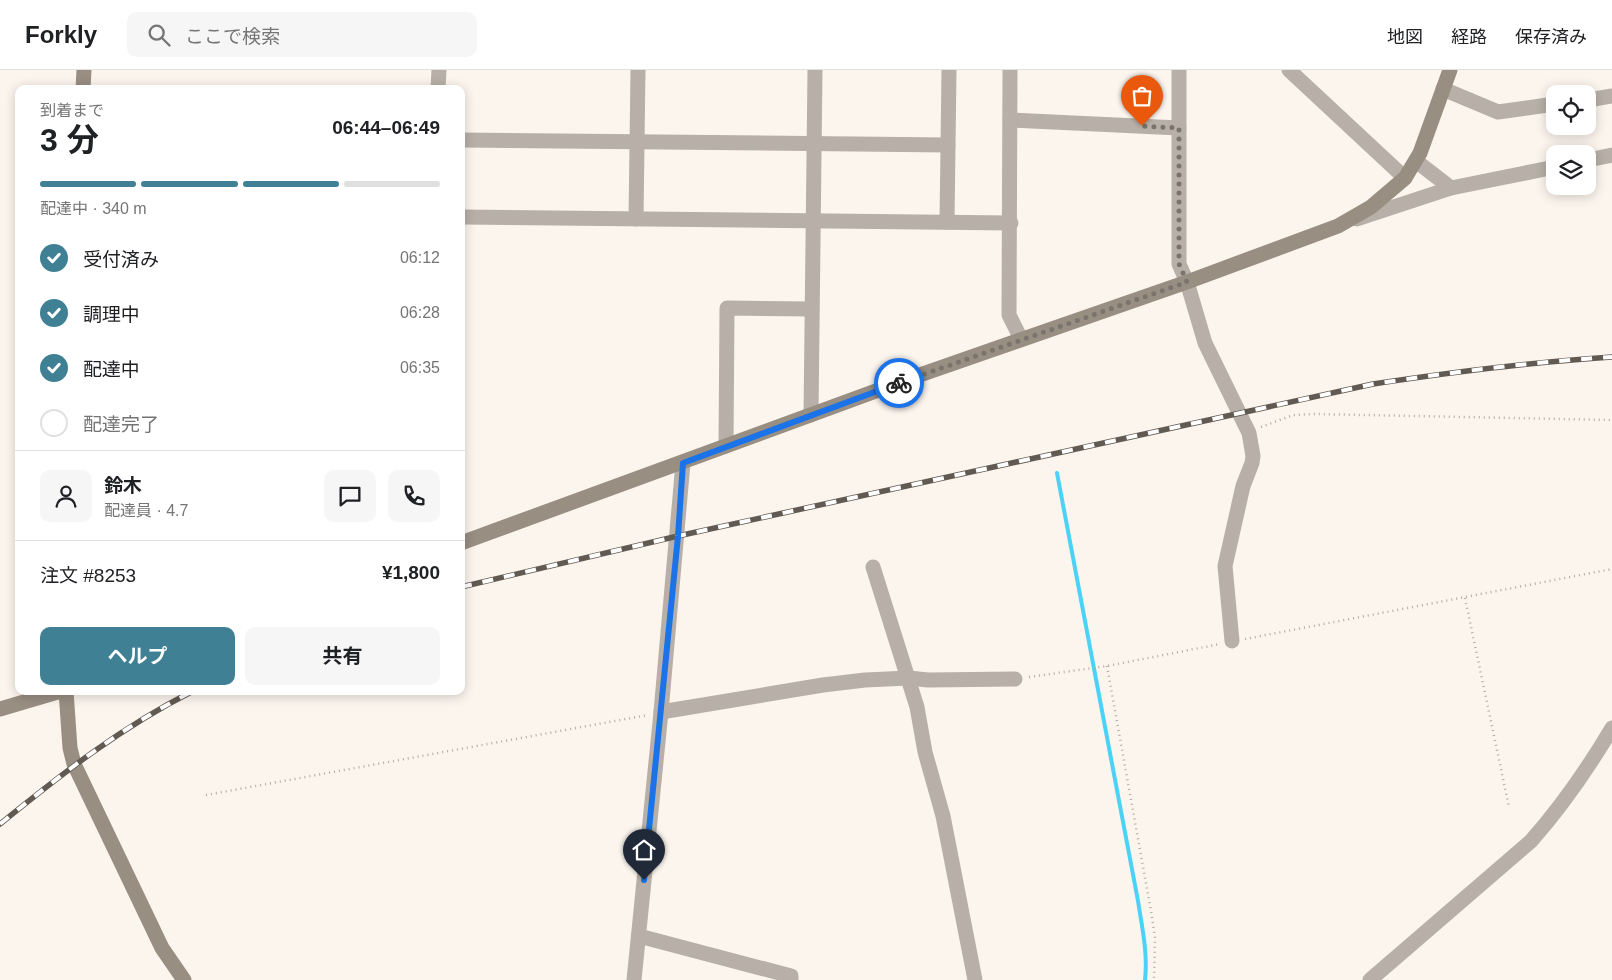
<!DOCTYPE html>
<html lang="ja">
<head>
<meta charset="utf-8">
<style>
	body { margin:0; font-family:Arial,"Noto Sans JP",sans-serif; background:#f6f6f6; color:#202124; height:100vh; display:flex; flex-direction:column; font-size:19px; white-space:nowrap }
	* { box-sizing:border-box; margin:0 }
	p { font-size:16px; color:#757577 }
	.icon { flex:none; width:28px; height:28px; fill:none; stroke:currentColor; stroke-width:2; stroke-linecap:round; stroke-linejoin:round }
	.map { position:relative; flex:1; overflow:hidden }
	.side { position:absolute; left:15px; top:15px; width:450px; height:610px; display:flex; flex-direction:column; background:#fff; border-radius:10px; box-shadow:0 2px 12px #0003 }
	.side>* { flex:none }
	.buttons { position:absolute; left:1546px; top:15px; display:grid; gap:10px }
	.buttons a { display:grid; place-items:center; width:50px; height:50px; border-radius:10px; background:#fff; box-shadow:0 2px 12px #0003; font-size:25px }
	.pin { position:absolute; display:grid; place-items:center; width:42px; height:42px; color:#fff; margin:-51px -21px; border-radius:50% 50% 50% 0; rotate:-45deg; box-shadow:0 0 5px #0007 }
	.pin .icon { rotate:45deg }
	.courier { position:absolute; display:grid; place-items:center; width:50px; height:50px; margin:-25px; border:4px solid #1a73e8; border-radius:50%; background:#fff; color:#222; box-shadow:0 1px 6px #0007 }
	.summary em { font-style:normal; font-weight:700 }
	.summary div { display:flex; flex-direction:column-reverse }
	.summary { display:flex; align-items:center; justify-content:space-between; height:85px; padding:0 25px }
	h1 { font-size:32px; font-weight:700; line-height:38px }
	.bar { display:grid; grid-template-columns:repeat(4,1fr); gap:8px 5px; align-content:center; height:60px; padding:0 25px }
	.bar i { height:6px; border-radius:4px; background:#e0e0e0 }
	.bar .selected { background:#408094 }
	.bar p { grid-column:span 4 }
	.line { display:flex; align-items:center; gap:12px; padding:0 25px; border-top:1px solid #e0e0e0 }
	.line div { flex:1 }
	.round { display:grid; place-items:center; flex:none; width:52px; height:52px; border-radius:10px; background:#f6f6f6 }
	ol { padding:0 25px; list-style:none }
	li { display:flex; align-items:center; gap:15px; height:55px }
	li p { margin-inline-start:auto }
	li .icon { padding:5px; border-radius:50%; background:#408094; color:#fff; stroke-width:4 }
	li:last-child { color:#757577 }
	li i { width:28px; height:28px; border:2px solid #e0e0e0; border-radius:50% }
	.cta { display:flex; gap:10px; margin-top:auto; padding:10px 25px }
	.cta a { flex:1; height:58px; border-radius:10px; background:#408094; color:#fff; font-size:20px; font-weight:700; line-height:58px; text-align:center }
	.cta a+a { background:#f6f6f6; color:#202124 }
	header { display:flex; align-items:center; gap:30px; box-sizing:border-box; height:70px; padding:0 25px; background:#fff; border-bottom:1px solid #e0e0e0 }
	header strong { font-size:24px }
	nav { display:flex; gap:28px; margin-inline-start:auto; font-size:18px }
	.search { width:350px; height:45px; background:#f6f6f6; display:flex; align-items:center; gap:12px; box-sizing:border-box; padding:0 18px; border-radius:10px; color:#757577; font-size:19px }
	.map>svg:first-child { display:block }
	.lines { fill:none; stroke-linecap:round; stroke-linejoin:round }
	.stream { stroke:#4bd2f7; stroke-width:4 }
	.path { stroke:#b2aba4; stroke-width:2.5; stroke-dasharray:1 4; stroke-linecap:butt }
	.street { stroke:#b8b0a8; stroke-width:15 }
	.secondary { stroke:#998e82; stroke-width:15 }
	.rail-casing { stroke:#615a53; stroke-width:5.5 }
	.rail { stroke:#fff; stroke-width:4; stroke-dasharray:11; stroke-linecap:butt }
	.done { stroke:#7b746d; stroke-width:5; stroke-dasharray:0 9 }
	.route { stroke:#1a73e8; stroke-width:6 }
</style>
</head>
<body>
<header>
<strong>Forkly</strong>
<div class="search"><svg class="icon" aria-label="search" viewBox="0 0 24 24"><circle cx="10" cy="10" r="6"/><path d="M15 15l6 6"/></svg>ここで検索</div>
<nav><a>地図</a><a>経路</a><a>保存済み</a></nav>
</header>
<div class="map">
<svg width="1612" height="910" viewBox="0 0 1612 910">
	<rect width="100%" height="100%" fill="#fcf5ee"/>
	<g class="lines">
		<path class="stream" d="M1057,403L1138,831C1142,857 1148,883 1145,910"/>
		<g class="path">
			<polyline points="1261,357 1293,345 1315,344 1612,350"/>
			<polyline points="1465,528 1509,737"/>
			<polyline points="1245,569 1612,499"/>
			<polyline points="1107,596 1151,841 1155,868 1154,910"/>
			<polyline points="1029,607 1107,596 1220,574"/>
			<polyline points="206,725 648,645"/>
		</g>
		<g class="street">
			<polyline points="1010,0 1009,245 1021,269"/>
			<polyline points="1179,0 1179,194 1187,212 1205,273 1249,363 1253,386 1252,393 1243,416 1225,496 1232,571"/>
			<polyline points="1289,0 1405,108"/>
			<polyline points="438,19 439,0"/>
			<polyline points="1443,19 1498,42 1555,34"/>
			<polyline points="1588,30 1612,26"/>
			<polyline points="1010,50 1179,58"/>
			<polyline points="461,70 948,75"/>
			<polyline points="1588,90 1612,85"/>
			<polyline points="1416,91 1451,118 1555,97"/>
			<polyline points="461,147 1011,153"/>
			<polyline points="636,149 638,0"/>
			<polyline points="1357,149 1451,118"/>
			<polyline points="947,152 949,0"/>
			<polyline points="811,345 815,0"/>
			<polyline points="726,376 727,238 812,239"/>
			<polyline points="873,497 917,637 925,682 943,746 975,910"/>
			<polyline points="661,642 823,615 865,610 909,608 928,610 1015,609"/>
			<polyline points="639,866 791,906 791,910"/>
			<polyline points="634,910 661,642 683,393"/>
			<path d="M1370,910L1531,771C1563,735 1587,700 1612,658"/>
		</g>
		<g class="secondary">
			<polyline points="83,19 84,0"/>
			<polyline points="461,473 914,307 1187,212 1338,156 1371,137 1405,108 1420,83 1450,0"/>
			<polyline points="66,621 70,678 74,694 162,878 184,910"/>
			<polyline points="0,639 61,621"/>
		</g>
		<defs>
			<g id="rail">
				<path d="M461,517L678,466L1373,314C1453,302 1532,292 1612,287"/>
				<path d="M0,754C63,703 120,658 193,621"/>
			</g>
		</defs>
		<use href="#rail" class="rail-casing"/>
		<use href="#rail" class="rail"/>
	</g>
	<g class="lines">
		<polyline class="done" points="899,313 1187,212 1179,194 1179,58 1142,56"/>
		<polyline class="route" points="644,810 678,466 683,393 899,313"/>
	</g>
</svg>
<div class="buttons">
<a><svg class="icon" aria-label="locate" viewBox="0 0 24 24"><circle cx="12" cy="12" r="6"/><path d="M12 2v4M12 18v4M2 12h4M18 12h4"/></svg></a>
<a><svg class="icon" aria-label="layers" viewBox="0 0 24 24"><path d="M12 4l9 5-9 5-9-5zM3 14l9 5 9-5"/></svg></a>
</div>
<div class="pin" style="left:1142px;top:56px;background:#ea580c"><svg class="icon" aria-label="bag" viewBox="0 0 24 24"><path d="M5 8h14l-1 12H6zM9 8a3 3 0 0 1 6 0"/></svg></div>
<div class="pin" style="left:644px;top:810px;background:#1f2937"><svg class="icon" aria-label="home" viewBox="0 0 24 24"><path d="M3 11l9-7 9 7M6 9v11h12V9"/></svg></div>
<div class="courier" style="left:899px;top:313px"><svg class="icon" aria-label="bike" viewBox="0 0 24 24"><circle cx="6" cy="16" r="4"/><circle cx="18" cy="16" r="4"/><path d="M6 16l4-8h5l3 8M10 8l3 8H6M13 5h3"/></svg></div>
<section class="side">
<div class="summary"><div><h1>3 分</h1><p>到着まで</p></div><em>06:44–06:49</em></div>
<div class="bar"><i class="selected"></i><i class="selected"></i><i class="selected"></i><i></i><p>配達中 · 340 m</p></div>
<ol>
<li><svg class="icon" aria-label="check" viewBox="0 0 24 24"><path d="M5 12l5 5 9-10"/></svg>受付済み<p>06:12</p></li>
<li><svg class="icon" aria-label="check" viewBox="0 0 24 24"><path d="M5 12l5 5 9-10"/></svg>調理中<p>06:28</p></li>
<li><svg class="icon" aria-label="check" viewBox="0 0 24 24"><path d="M5 12l5 5 9-10"/></svg>配達中<p>06:35</p></li>
<li><i></i>配達完了</li>
</ol>
<div class="line" style="height:90px"><a class="round"><svg class="icon" aria-label="person" viewBox="0 0 24 24"><circle cx="12" cy="8" r="4"/><path d="M4 21q1-7 8-7t8 7"/></svg></a><div><b>鈴木</b><p>配達員 · 4.7</p></div><a class="round"><svg class="icon" aria-label="chat" viewBox="0 0 24 24"><path d="M4 5h16v11H9l-5 4z"/></svg></a><a class="round"><svg class="icon" aria-label="phone" viewBox="0 0 24 24"><path d="M5 4h4l2 5-3 2q2 4 5 5l2-3 5 2v4C11 20 4 13 5 4z"/></svg></a></div>
<div class="line" style="height:65px"><div>注文 #8253</div><b>¥1,800</b></div>
<div class="cta"><a>ヘルプ</a><a>共有</a></div>
</section>
</div>
</body>
</html>
